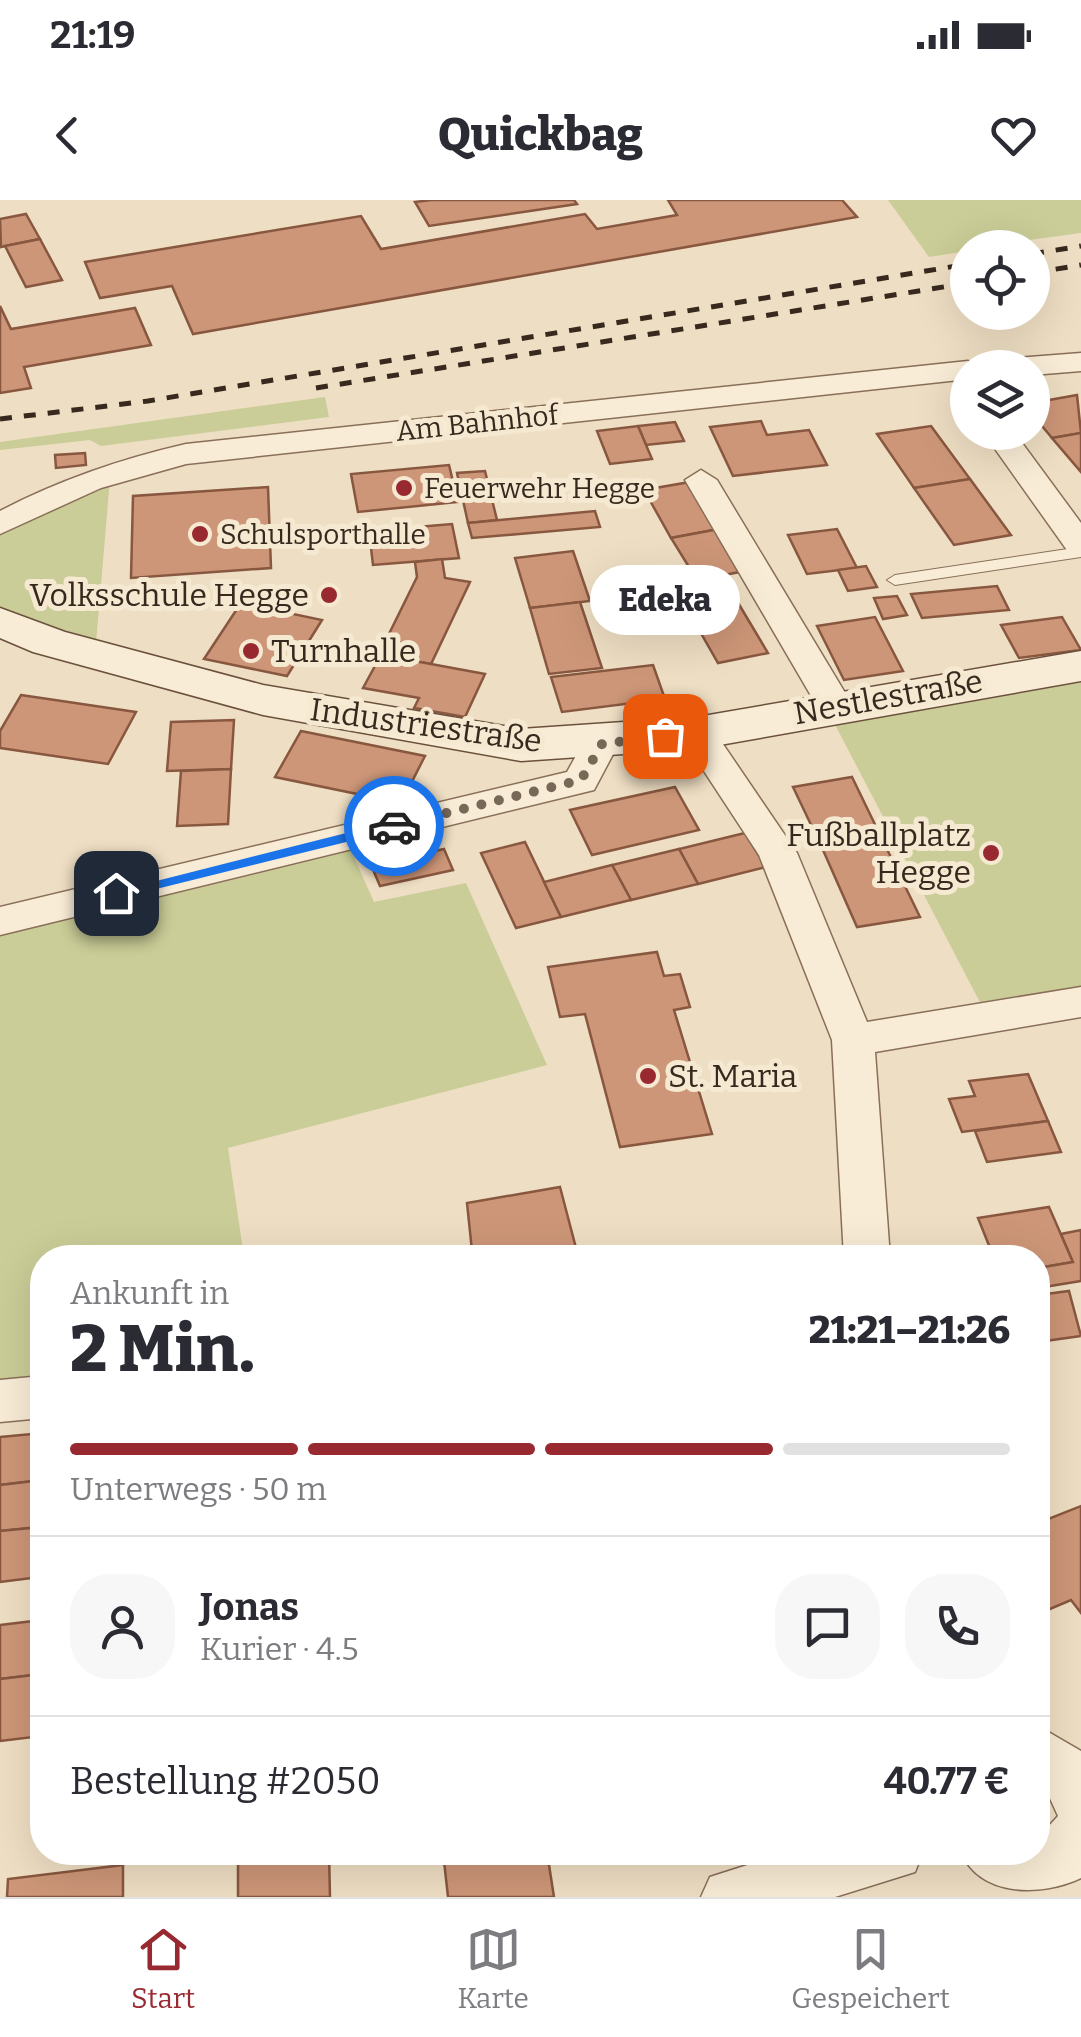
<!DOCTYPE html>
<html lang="de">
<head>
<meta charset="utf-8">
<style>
	body { margin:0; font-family:Bitter,serif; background:#f7f7f7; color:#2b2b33; height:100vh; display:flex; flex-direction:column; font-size:38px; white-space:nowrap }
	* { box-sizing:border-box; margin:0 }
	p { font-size:32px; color:#7c7c81 }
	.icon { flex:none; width:55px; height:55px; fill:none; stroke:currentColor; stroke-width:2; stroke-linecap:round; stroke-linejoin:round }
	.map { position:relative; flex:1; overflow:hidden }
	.drawer { position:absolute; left:30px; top:1045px; width:1020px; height:620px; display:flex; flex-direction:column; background:#fff; border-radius:40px; box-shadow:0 10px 40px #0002 }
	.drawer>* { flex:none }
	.buttons { position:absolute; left:950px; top:30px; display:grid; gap:20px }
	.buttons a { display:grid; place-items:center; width:100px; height:100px; border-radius:50%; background:#fff; box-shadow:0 10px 40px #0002; font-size:50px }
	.pin { position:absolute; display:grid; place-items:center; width:85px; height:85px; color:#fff; margin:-42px; border-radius:20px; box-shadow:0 5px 15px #0006 }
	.courier { position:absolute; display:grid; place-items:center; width:100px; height:100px; margin:-50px; border:8px solid #1a73e8; border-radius:50%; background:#fff; color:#222; box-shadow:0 2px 12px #0007 }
	.bubble { position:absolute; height:70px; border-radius:35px; background:#fff; box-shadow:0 10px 40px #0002; font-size:32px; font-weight:800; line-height:70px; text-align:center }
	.overview em { font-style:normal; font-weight:800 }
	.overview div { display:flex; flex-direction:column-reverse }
	.overview { display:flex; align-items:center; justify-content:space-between; height:170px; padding:0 40px }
	h1 { font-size:65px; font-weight:800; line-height:75px }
	.bar { display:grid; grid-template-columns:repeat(4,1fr); gap:15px 10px; align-content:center; height:120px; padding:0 40px }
	.bar i { height:12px; border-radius:8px; background:#e1e1e2 }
	.bar .on { background:#982931 }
	.bar p { grid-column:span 4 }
	.line { display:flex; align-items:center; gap:25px; padding:0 40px; border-top:2px solid #e1e1e2 }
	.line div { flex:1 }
	.round { display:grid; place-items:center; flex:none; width:105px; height:105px; border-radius:40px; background:#f7f7f7 }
	.status { display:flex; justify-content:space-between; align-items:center; height:70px; padding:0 50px; background:#fff; direction:ltr }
	.status svg { height:28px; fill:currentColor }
	header { display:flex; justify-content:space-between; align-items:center; height:130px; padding:0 40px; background:#fff; font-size:45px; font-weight:800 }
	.tab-bar { display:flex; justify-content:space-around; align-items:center; height:140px; border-top:2px solid #e1e1e2; background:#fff; font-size:28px; color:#7c7c81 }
	.tab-bar a { display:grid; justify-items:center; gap:5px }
	.tab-bar .on { color:#982931 }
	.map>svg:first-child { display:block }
	.green { fill:#cacd97 }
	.building { fill:#cd9678; stroke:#88573f; stroke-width:2.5 }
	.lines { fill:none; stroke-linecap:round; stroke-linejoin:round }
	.lane-casing { stroke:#896f59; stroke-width:2 }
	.street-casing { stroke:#896f59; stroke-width:3 }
	.secondary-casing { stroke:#6b513d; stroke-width:3 }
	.lane { fill:#f9ecd6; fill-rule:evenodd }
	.street { fill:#f9ecd6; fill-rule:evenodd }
	.secondary { fill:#f9ecd6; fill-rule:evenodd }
	.rail { stroke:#38291e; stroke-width:5; stroke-dasharray:12 12; stroke-linecap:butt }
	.route { fill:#1a73e8 }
	.done { stroke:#786858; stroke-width:10; stroke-dasharray:0 18 }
	.poi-dot { fill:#982931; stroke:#f6e9d2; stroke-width:4 }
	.labels { text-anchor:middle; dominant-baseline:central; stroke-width:10; stroke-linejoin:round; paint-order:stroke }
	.far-street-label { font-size:28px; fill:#38291e; stroke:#f6e9d2 }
	.far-poi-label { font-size:28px; fill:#38291e; stroke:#f6e9d2; text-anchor:start }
	.poi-label { font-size:32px; fill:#38291e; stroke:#f6e9d2; text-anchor:end }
	.street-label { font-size:32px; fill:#38291e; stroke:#f6e9d2 }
</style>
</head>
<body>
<div class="status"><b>21:19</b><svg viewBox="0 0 49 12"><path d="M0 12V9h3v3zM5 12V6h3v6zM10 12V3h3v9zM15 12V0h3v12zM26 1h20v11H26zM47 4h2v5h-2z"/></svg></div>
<header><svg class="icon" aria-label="back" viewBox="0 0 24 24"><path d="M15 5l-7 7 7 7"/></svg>Quickbag<svg class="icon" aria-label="heart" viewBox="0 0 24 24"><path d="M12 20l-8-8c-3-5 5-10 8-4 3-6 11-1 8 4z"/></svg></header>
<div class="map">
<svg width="1081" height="1697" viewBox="0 0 1081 1697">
	<rect width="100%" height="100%" fill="#eedec3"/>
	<g class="green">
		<polygon points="888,0 1081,0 1081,33 968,48 967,51 929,57"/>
		<polygon points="325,197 329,217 101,246 90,240 0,250 0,242"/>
		<polygon points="110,279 96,443 0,408 0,331"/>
		<polygon points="1081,474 1081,791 983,808 830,515"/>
		<polygon points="350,648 374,702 466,683 547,865 228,948 244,1057 42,1058 42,1184 0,1188 0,734"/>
	</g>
	<g class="building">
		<polygon points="431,0 574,0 577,4 429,26 415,2"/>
		<polygon points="842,0 857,17 193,134 172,86 100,98 85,62 361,16 381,49 585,14 597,29 677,15 668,0"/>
		<polygon points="26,14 40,39 1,47 0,19"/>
		<polygon points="40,39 62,80 26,87 5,46"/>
		<polygon points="0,106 11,129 135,108 151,145 24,167 31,188 0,193"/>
		<polygon points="1077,195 1081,233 1052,238 1032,214 1032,203"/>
		<polygon points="761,221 767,235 809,230 827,265 733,276 710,227"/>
		<polygon points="675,222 684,241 646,245 638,226"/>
		<polygon points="638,226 652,259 610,264 597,231"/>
		<polygon points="931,226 970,279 914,288 877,234"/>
		<polygon points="1081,233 1081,272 1052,238"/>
		<polygon points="85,253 86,265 56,268 55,255"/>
		<polygon points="449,265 458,302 358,312 351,274"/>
		<polygon points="485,271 497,320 468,323 457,273"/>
		<polygon points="970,279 1011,335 954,345 914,288"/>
		<polygon points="690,282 719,329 671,338 644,290"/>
		<polygon points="268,287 271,368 131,378 133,296"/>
		<polygon points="595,311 600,327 472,338 468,323"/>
		<polygon points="452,324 459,358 373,365 369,331"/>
		<polygon points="719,329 745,371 697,380 671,338"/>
		<polygon points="837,329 857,368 807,374 788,335"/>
		<polygon points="573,351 590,401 530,408 515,358"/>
		<polygon points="442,359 445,378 470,382 431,464 392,457 400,442 386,440 417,377 415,362"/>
		<polygon points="866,366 877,387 848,391 838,370"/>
		<polygon points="722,376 768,453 718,463 682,400 712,395 703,379"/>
		<polygon points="997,386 1009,410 922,418 911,394"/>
		<polygon points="897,396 907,415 883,419 874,398"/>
		<polygon points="580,402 602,468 549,474 530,408"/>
		<polygon points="241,403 322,420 287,476 204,459"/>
		<polygon points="875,417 903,471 844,480 817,426"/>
		<polygon points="1062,417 1081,450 1019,458 1001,425"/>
		<polygon points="381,455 431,464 485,474 465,517 414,508 419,498 363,488"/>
		<polygon points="653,465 665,499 562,512 551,477"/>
		<polygon points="21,495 136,512 108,564 0,548 0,531"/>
		<polygon points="234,520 231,569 167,571 171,522"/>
		<polygon points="301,531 425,556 401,603 275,577"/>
		<polygon points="231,569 228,624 177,626 181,571"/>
		<polygon points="852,577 883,641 823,650 793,587"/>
		<polygon points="675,587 699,630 592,655 570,610"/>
		<polygon points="745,633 766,667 698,684 679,649"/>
		<polygon points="883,641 920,717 857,727 823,650"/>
		<polygon points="525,642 561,717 516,728 481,653"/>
		<polygon points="444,649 453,670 380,686 371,665"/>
		<polygon points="679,649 698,684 631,700 612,665"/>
		<polygon points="612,665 631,700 561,717 544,682"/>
		<polygon points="657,752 664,776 680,774 690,807 674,810 712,934 620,947 585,814 560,817 548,767"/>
		<polygon points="1028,874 1048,921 962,932 949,899 975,896 969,881"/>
		<polygon points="1048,921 1061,952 987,962 975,931"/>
		<polygon points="560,987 576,1048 517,1058 483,1058 483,1051 472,1051 467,1003"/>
		<polygon points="1049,1007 1073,1062 1038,1068 1038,1058 994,1058 978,1018"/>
		<polygon points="1081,1030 1081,1081 1038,1088 1038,1068 1073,1062 1061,1034"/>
		<polygon points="1069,1091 1081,1136 1038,1142 1038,1095"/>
		<polygon points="42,1233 42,1280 0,1285 0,1237"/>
		<polygon points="42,1280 41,1327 0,1331 0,1285"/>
		<polygon points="1081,1306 1081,1413 1071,1400 1038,1414 1038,1323"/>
		<polygon points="41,1327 40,1377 0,1382 0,1331"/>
		<polygon points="42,1420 42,1474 0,1479 0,1425"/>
		<polygon points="42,1474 42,1536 0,1541 0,1479"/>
		<polygon points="238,1652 329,1652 330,1697 238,1697"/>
		<polygon points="443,1652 547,1652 554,1697 448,1697"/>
		<polygon points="123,1665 123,1697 7,1697 8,1679"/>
	</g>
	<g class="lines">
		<defs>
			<polygon id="lane" points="1081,347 1081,357 895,385 887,380 895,375"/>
			<g id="street">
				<polygon points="1081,153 1081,171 1032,175 1032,168 989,168 1004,159"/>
				<path d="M968,161L981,168H968V179L186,264L101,288L0,334V311C59,280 121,259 186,244Z"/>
				<polygon points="983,232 1014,232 1081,323 1081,356 1069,353"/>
				<polygon points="701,270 717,280 853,506 848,514 822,514 817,506 685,280"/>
				<polygon points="697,521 710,525 797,653 867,822 1081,787 1081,817 875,852 890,1058 844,1058 832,840 759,655 679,533 684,525"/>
				<polygon points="601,531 614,534 619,543 594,590 0,735 0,707 567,572 588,534"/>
				<polygon points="42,1176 42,1218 0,1222 0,1180"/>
				<path d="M1038,1526L1081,1551V1678C1041,1697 980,1697 961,1652H1038V1638L1058,1616L1048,1594L1038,1586Z"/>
				<polygon points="788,1652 923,1652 915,1672 835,1697 701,1697 710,1677"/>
			</g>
			<polygon id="secondary" points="0,408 65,432 263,485 521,529 697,517 1081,451 1081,481 697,549 521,561 263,515 33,452 0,438"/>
		</defs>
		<use href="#lane" class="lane-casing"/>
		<use href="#street" class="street-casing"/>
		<use href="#secondary" class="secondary-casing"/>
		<use href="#lane" class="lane"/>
		<use href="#street" class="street"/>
		<use href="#secondary" class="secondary"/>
		<g class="rail">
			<polyline points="1032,54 1081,46"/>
			<polyline points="1032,73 1081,65"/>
			<polyline points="316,188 968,83"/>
			<polyline points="0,219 148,201 968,64"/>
		</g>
	</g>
	<polygon class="route" points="394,621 401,626 399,629 116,699 109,693"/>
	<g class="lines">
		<polyline class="done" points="394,626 581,580 602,544 665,536"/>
	</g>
	<g class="poi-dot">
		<circle cx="404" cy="288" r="10"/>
		<circle cx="200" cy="334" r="10"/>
		<circle cx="329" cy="395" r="10"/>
		<circle cx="251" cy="451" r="10"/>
		<circle cx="991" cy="653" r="10"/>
		<circle cx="648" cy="876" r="10"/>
	</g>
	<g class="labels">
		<g class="far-street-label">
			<text transform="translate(477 223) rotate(-6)">Am Bahnhof</text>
		</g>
		<g class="far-poi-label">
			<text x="424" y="288">Feuerwehr Hegge</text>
			<text x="220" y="334">Schulsporthalle</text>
		</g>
		<g class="poi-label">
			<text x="309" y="395">Volksschule Hegge</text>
			<text x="271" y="451" text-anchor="start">Turnhalle</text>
			<text x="971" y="635">Fußballplatz<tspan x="971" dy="37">Hegge</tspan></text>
			<text x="668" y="876" text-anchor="start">St. Maria</text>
		</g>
		<g class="street-label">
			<text transform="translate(888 497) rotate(-10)">Nestlestraße</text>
			<text transform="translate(426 525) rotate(8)">Industriestraße</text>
		</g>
	</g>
</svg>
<div class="buttons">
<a><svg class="icon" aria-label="locate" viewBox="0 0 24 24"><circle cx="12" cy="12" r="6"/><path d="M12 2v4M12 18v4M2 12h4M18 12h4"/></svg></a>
<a><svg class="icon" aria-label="layers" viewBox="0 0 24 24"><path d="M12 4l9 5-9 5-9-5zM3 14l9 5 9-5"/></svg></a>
</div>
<div class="pin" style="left:665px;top:536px;background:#ea580c"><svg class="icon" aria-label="bag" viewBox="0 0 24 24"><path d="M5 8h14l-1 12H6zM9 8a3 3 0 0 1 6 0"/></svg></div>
<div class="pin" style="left:116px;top:693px;background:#1f2937"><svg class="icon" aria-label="home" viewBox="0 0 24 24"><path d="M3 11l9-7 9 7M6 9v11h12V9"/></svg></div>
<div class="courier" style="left:394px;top:626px"><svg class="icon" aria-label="car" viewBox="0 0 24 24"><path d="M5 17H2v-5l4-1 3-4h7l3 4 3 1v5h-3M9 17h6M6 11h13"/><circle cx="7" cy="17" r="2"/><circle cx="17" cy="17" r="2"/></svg></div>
<div class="bubble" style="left:590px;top:365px;width:150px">Edeka</div>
<section class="drawer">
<div class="overview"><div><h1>2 Min.</h1><p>Ankunft in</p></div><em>21:21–21:26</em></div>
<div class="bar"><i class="on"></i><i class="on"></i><i class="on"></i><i></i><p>Unterwegs · 50 m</p></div>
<div class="line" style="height:180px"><a class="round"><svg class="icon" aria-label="person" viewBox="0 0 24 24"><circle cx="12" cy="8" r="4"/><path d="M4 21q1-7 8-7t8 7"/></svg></a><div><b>Jonas</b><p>Kurier · 4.5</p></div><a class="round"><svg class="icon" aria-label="chat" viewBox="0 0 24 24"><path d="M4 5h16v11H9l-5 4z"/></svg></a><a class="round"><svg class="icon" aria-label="phone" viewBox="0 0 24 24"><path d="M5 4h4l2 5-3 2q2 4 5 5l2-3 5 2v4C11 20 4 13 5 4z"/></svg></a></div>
<div class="line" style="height:130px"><div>Bestellung #2050</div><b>40.77 €</b></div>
</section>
</div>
<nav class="tab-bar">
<a class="on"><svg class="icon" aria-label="home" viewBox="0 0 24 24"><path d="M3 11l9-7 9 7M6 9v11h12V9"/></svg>Start</a>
<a><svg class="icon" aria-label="map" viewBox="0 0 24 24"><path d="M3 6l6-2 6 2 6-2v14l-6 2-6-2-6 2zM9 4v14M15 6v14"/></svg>Karte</a>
<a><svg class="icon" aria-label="saved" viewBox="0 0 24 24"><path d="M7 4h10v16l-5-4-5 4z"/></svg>Gespeichert</a>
</nav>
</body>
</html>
